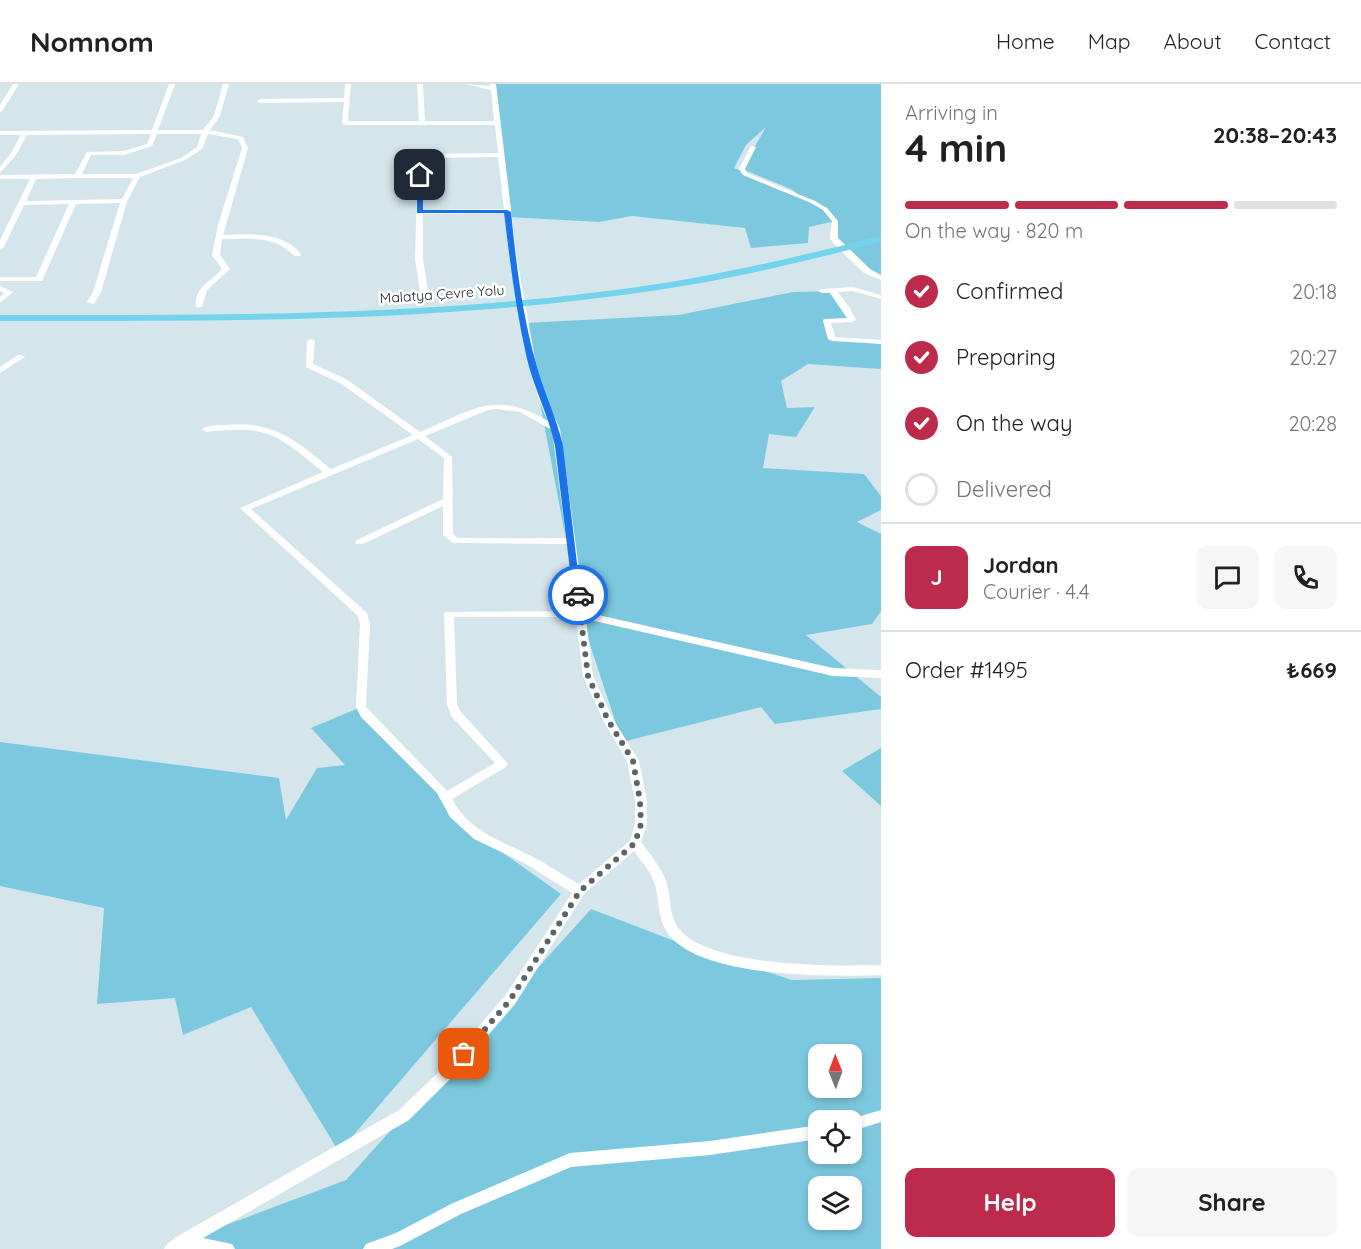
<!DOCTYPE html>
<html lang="en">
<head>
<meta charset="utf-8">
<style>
	body { margin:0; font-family:Quicksand,sans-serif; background:#f6f6f6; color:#202124; height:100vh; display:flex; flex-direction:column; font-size:22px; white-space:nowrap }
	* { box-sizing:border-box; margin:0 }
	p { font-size:20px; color:#757577 }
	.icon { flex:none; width:33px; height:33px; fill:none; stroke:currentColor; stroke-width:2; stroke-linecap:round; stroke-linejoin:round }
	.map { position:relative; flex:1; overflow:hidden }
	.details { display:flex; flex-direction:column; background:#fff; width:480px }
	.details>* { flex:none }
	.needle { width:39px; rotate:359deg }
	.fabs { position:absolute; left:808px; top:960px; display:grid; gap:12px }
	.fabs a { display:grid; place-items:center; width:54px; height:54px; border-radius:12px; background:#fff; box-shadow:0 3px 9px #0003; font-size:30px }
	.pin { position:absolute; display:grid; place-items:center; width:51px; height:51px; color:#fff; margin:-26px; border-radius:12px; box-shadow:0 3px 9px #0006 }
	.courier { position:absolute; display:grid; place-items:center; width:60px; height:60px; margin:-30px; border:4px solid #1a73e8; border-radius:50%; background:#fff; color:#222; box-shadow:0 2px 8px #0007 }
	.headline em { font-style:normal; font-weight:800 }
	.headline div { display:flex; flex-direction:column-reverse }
	.headline { display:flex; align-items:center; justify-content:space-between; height:102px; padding:0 24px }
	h1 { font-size:39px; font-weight:800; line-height:45px }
	.bar { display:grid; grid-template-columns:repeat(4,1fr); gap:9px 6px; align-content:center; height:72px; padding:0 24px }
	.bar i { height:8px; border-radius:4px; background:#e0e0e0 }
	.bar .current { background:#bc2b4c }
	.bar p { grid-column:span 4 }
	.line { display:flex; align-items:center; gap:15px; padding:0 24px; border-top:2px solid #e0e0e0 }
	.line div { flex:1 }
	.round { display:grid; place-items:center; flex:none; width:63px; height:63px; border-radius:12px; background:#f6f6f6 }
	ol { padding:0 24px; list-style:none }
	li { display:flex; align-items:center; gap:18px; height:66px }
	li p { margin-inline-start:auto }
	li .icon { padding:6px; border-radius:50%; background:#bc2b4c; color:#fff; stroke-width:4 }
	li:last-child { color:#757577 }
	li i { width:33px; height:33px; border:3px solid #e0e0e0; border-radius:50% }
	.cta { display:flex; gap:12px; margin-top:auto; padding:12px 24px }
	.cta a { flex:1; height:69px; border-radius:12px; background:#bc2b4c; color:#fff; font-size:24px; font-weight:800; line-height:69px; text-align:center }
	.cta a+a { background:#f6f6f6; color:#202124 }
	header { display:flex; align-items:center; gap:36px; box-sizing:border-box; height:84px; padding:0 30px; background:#fff; border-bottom:2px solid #e0e0e0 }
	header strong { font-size:28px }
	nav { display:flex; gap:33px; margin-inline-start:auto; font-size:21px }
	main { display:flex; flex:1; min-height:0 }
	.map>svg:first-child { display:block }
	.green { fill:#7cc9df; fill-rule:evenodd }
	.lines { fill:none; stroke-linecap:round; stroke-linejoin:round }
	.minor { fill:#fff; fill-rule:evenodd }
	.highway { fill:#73d3ed; fill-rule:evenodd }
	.route { fill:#1a73e8 }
	.done { stroke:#5a6568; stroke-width:6; stroke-dasharray:0 10.8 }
	.labels { text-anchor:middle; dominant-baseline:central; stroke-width:5; stroke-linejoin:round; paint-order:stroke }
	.far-street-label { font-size:14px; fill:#181f21; stroke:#fff }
</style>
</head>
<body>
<header>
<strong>Nomnom</strong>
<nav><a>Home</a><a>Map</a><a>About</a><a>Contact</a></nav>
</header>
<main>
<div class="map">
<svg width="881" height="1165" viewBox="0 0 881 1165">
	<rect width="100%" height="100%" fill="#d4e6ec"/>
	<g class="green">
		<path d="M493,0H881V194L837,158L836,144L831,138L809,143L808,159L751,164L745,144L632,132L599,138L508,133ZM766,43L742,85L793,106L802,114L734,84L746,61Z"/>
		<polygon points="833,207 852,236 827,237 832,254 881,258 881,285 808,280 781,297 787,324 815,323 796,353 769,350 763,384 864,390 881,412 881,426 857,438 881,450 881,527 872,540 806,551 881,613 881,625 775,640 761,623 622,658 580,530 525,239 679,231 793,208"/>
		<polygon points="361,623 467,743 561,810 339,1068 251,923 183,951 175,914 97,920 104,824 0,802 0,658 279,694 286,736 317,684 345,681 311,644"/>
		<polygon points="881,664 881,722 842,687"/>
		<path d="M591,825L688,862L792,896L881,894V1165H167L181,1158L346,1096ZM819,970H852V1004H819ZM819,1036H852V1070H819ZM819,1102H852V1136H819Z"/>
	</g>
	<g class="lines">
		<g class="minor">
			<polygon points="13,0 19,0 3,26 0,28 0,21"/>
			<path d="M169,0H175L158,46H203L214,32L223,0H229L220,32L210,46L243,53L248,64L223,151C250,150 282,147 301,170L300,172H294C276,151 248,155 222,155L220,171L230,185L207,206L202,223H196C193,204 212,197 222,185L212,171L218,141L242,64L238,55L208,50L202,65L185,76L140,93L127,117L101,208L94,220L87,218L93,208L120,119L76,120L42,197H0V193H36L69,120L24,121L4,163L0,165V156L30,95H0V91L75,90L87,68L124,67L147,60L151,50L27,51L16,71L0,89V83L11,69L21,51H0V47L152,46ZM157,50H201L197,63L181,74L136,90H82L91,71H124L152,62ZM79,94H133L122,115L26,117L36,95Z"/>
			<path d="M345,0H351L348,37H419L417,0H423L425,37H494L491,6L465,0L490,2V0H496L517,175L535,275L544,310L560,345L585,528L833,584L881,586V594L833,592L586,535L593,592L613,635L639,677L647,717V740L641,758C650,771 661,783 666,797C671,811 669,830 677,842C704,884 835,882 881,881V891C830,893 703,894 669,851C657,836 660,815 654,798C650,786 641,777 634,767L584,810L515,920L453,992L409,1036L203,1154L232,1160L235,1165H164L167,1160L176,1153L399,1026L443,984L505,912L572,809L526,780L474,755L450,733L437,709L361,633L356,623L360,540L358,532L240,424L323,388C276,350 269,341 206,348L202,345C208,341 217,341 225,341C274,336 295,356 331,385L413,351L340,299L306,283L307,257L311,255L315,257L313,280L346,295L420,348C471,327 495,305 548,337C531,300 526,269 519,230C513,196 508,163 504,129L423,130V175L428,208L424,210L420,208L415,175L418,72L421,70L498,69L495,41H345L342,39L344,18L260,19L257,17L260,15L344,14ZM498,73L504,125L423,126L424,74ZM497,325L520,328L552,346L566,454H458L453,450L452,373L425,352L488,326ZM418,355L444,374L443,415L357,456L355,458L357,460H363L443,422V451L453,459L567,460L575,527L445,528L444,530L447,620L451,632L495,679L447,707L366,623L370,540L367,529L251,425ZM454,533H576L583,592L603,636L627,677L635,717V740L630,757L579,800C564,792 550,782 535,774C503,757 470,749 452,715L506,683L508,680L460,627L457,620Z"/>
			<polygon points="751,62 756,63 745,85 747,89 815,117 827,124 838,137 838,154 870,185 881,191 881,196 864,189 834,160 830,154 832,137 823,126 811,119 743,91 739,85"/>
			<polygon points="0,202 13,208 0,219 0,213 4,209 0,207"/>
			<polygon points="853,203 881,211 881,215 853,207 838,208 849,223 856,236 852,238 831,239 835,253 881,256 881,260 832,257 828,255 823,237 824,235 847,234 830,209 822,209 818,207 822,205"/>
			<polygon points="18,271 21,271 25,273 0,289 0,283"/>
			<polygon points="881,1026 881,1038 852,1047 852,1036 847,1036"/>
			<polygon points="819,1041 819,1055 710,1071 571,1083 461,1130 400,1162 392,1165 363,1165 366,1160 396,1149 451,1120 570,1069 710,1057"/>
		</g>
		<path class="highway" d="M881,152V158C809,176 738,194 664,205C445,239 221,237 0,237V231C221,231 445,233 664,199C737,187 809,170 881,152Z"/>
	</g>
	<path class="route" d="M420,89L423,91V126H507L511,128C516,178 522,230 536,279C543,307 557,334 563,362L581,513L573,511L555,362C549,332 534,305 527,275C516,227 510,178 504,129H417V91Z"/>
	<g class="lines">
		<polyline class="done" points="464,970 510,916 580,807 635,759 641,740 640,717 633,677 608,636 588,592 578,511"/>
	</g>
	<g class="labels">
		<g class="far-street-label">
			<text transform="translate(442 210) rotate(-4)">Malatya Çevre Yolu</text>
		</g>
	</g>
</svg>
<div class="fabs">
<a><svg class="needle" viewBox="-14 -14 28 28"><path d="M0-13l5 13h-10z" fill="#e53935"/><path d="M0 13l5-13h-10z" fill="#757577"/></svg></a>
<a><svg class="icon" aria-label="locate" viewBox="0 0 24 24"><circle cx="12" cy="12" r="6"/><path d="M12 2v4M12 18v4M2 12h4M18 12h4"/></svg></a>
<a><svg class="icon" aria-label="layers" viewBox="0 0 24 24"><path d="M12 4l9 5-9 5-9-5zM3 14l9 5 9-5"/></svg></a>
</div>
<div class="pin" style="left:464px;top:970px;background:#ea580c"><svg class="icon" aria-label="bag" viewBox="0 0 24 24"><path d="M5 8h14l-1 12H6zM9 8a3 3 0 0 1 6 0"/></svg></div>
<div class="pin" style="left:420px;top:91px;background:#1f2937"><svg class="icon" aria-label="home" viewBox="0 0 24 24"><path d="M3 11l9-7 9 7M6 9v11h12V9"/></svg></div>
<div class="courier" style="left:578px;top:511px"><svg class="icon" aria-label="car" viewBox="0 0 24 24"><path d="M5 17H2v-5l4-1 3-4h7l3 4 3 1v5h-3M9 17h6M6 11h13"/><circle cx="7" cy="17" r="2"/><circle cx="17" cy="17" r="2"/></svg></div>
</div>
<section class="details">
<div class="headline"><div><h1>4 min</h1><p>Arriving in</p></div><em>20:38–20:43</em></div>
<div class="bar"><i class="current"></i><i class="current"></i><i class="current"></i><i></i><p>On the way · 820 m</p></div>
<ol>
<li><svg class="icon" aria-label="check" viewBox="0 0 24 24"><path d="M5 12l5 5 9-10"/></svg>Confirmed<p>20:18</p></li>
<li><svg class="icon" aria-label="check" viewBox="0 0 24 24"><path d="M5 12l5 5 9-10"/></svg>Preparing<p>20:27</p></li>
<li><svg class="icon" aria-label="check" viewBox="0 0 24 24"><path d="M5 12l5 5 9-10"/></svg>On the way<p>20:28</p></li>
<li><i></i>Delivered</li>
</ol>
<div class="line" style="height:108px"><b class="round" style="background:#bc2b4c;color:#fff">J</b><div><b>Jordan</b><p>Courier · 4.4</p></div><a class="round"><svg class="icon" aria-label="chat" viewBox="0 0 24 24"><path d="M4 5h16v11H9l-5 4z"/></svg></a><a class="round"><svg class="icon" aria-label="phone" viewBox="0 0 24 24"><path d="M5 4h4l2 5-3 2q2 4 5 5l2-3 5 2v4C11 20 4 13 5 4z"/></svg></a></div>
<div class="line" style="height:78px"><div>Order #1495</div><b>₺669</b></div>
<div class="cta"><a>Help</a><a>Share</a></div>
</section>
</main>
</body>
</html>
